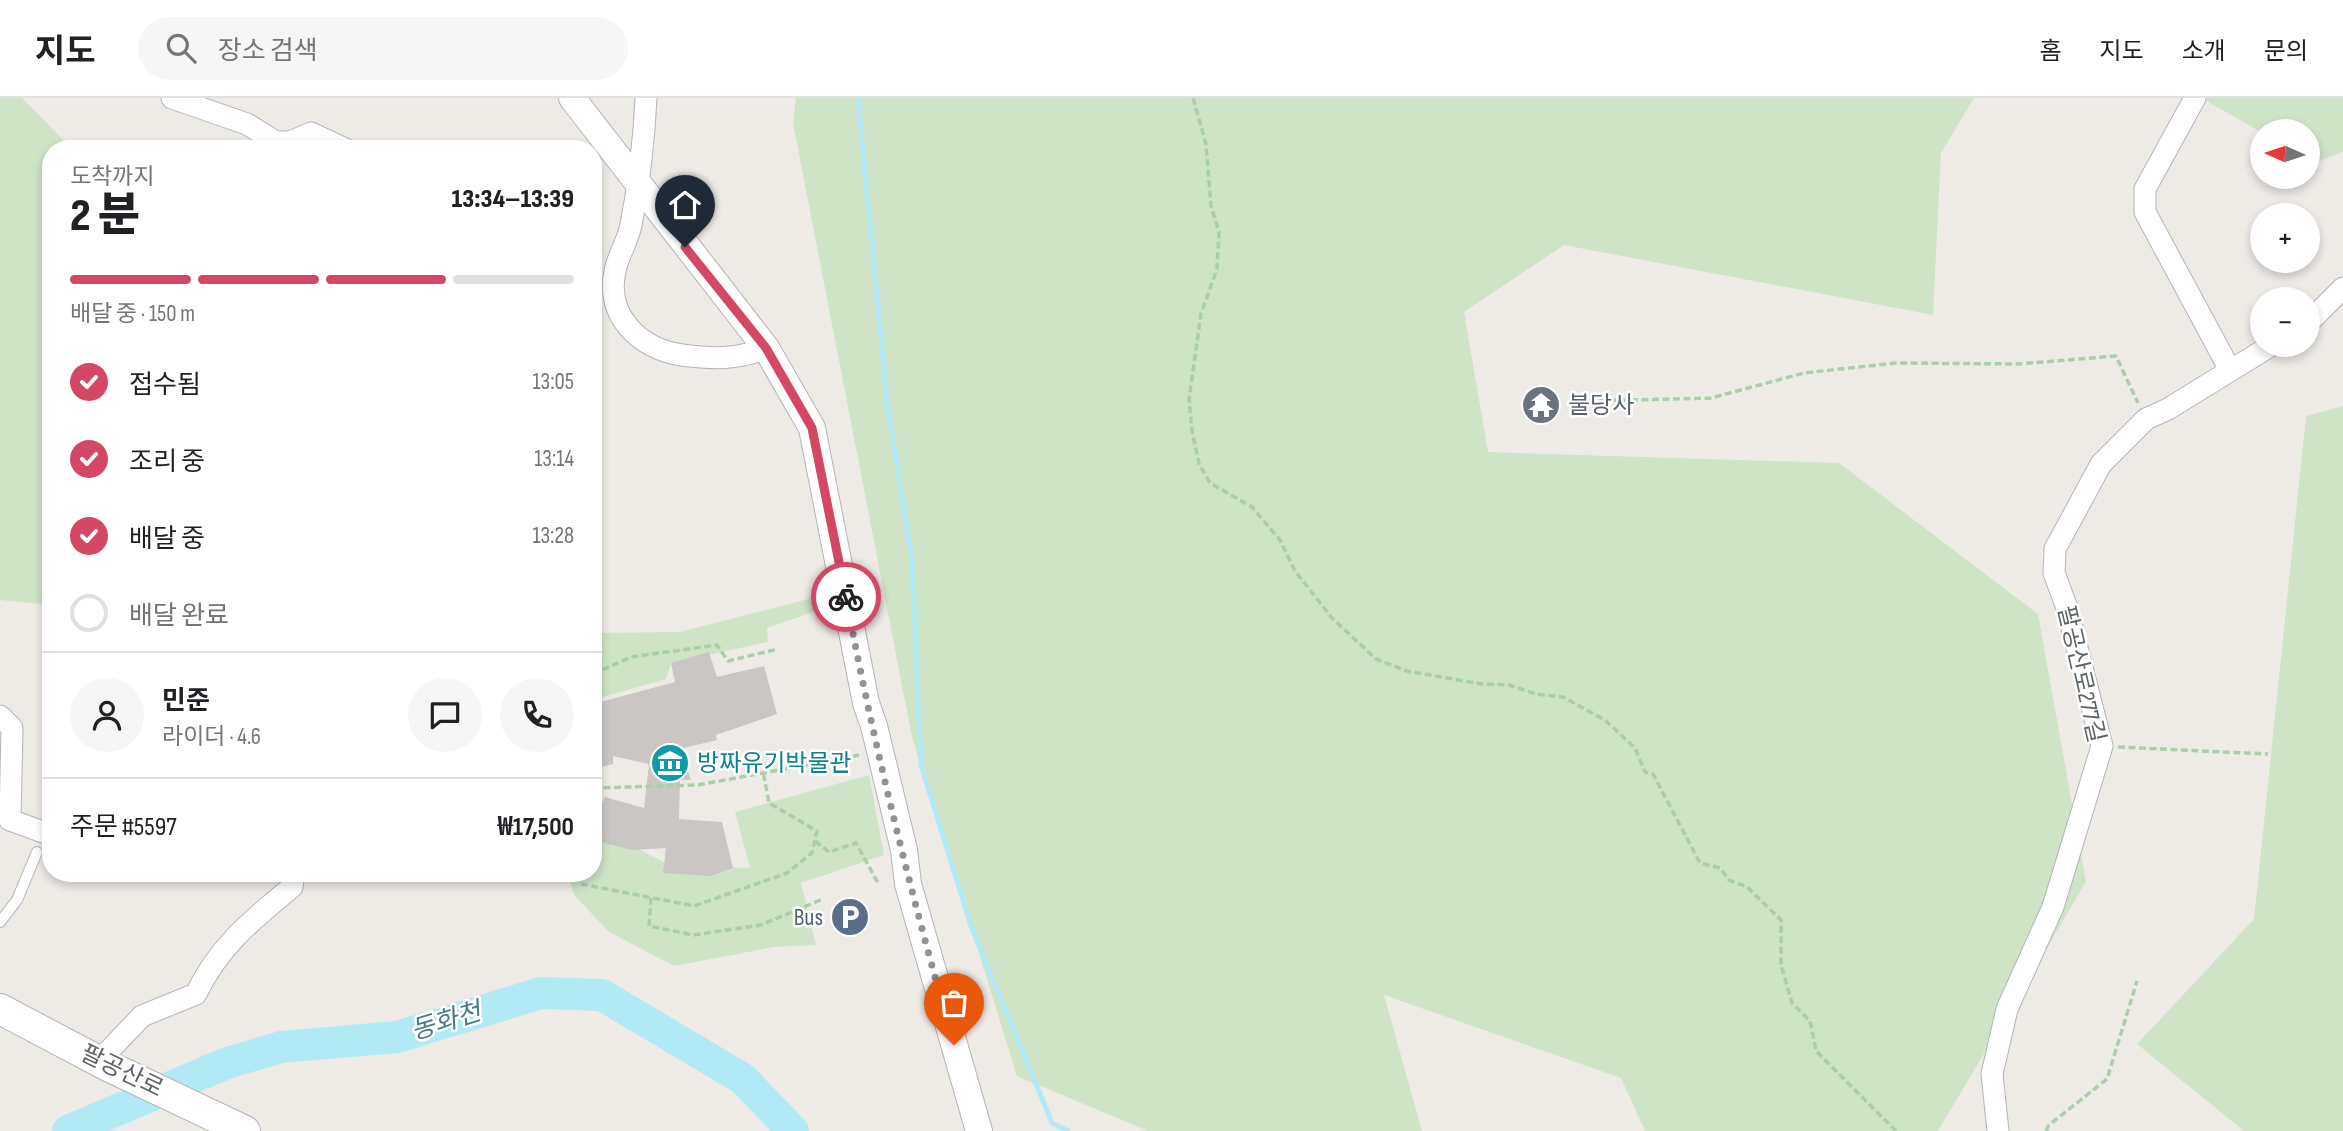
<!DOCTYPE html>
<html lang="ko">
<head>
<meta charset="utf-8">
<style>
	body { margin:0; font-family:"Sofia Sans Condensed","Noto Sans KR",sans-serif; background:#f6f6f6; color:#202124; height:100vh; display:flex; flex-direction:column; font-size:26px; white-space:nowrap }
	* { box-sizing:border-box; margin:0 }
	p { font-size:23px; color:#757577 }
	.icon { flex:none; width:38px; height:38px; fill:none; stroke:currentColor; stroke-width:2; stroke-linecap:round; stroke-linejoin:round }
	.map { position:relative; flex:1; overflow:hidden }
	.drawer { position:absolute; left:42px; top:42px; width:560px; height:742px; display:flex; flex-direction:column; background:#fff; border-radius:28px; box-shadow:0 4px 10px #0003 }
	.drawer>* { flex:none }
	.needle { width:46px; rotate:273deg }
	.buttons { position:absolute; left:2250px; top:21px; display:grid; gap:14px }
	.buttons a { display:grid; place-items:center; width:70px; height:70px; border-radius:50%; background:#fff; box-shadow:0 4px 10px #0003; font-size:35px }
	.pin { position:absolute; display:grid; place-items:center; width:60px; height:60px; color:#fff; margin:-72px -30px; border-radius:50% 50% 50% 0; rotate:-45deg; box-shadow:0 0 7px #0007 }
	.pin .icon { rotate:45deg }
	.courier { position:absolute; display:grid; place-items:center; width:70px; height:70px; margin:-35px; border:5px solid #d44865; border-radius:50%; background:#fff; color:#222; box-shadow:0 2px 9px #0007 }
	.head em { font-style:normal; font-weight:800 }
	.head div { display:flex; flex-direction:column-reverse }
	.head { display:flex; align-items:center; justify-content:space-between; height:119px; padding:0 28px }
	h1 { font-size:46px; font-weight:800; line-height:52px }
	.bar { display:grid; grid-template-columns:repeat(4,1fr); gap:10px 7px; align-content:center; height:84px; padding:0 28px }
	.bar i { height:9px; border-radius:5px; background:#e0e0e0 }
	.bar .active { background:#d44865 }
	.bar p { grid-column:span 4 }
	.line { display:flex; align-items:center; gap:18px; padding:0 28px; border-top:2px solid #e0e0e0 }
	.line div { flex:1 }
	.round { display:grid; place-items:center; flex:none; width:74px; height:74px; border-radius:37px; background:#f6f6f6 }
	ol { padding:0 28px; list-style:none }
	li { display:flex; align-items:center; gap:21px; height:77px }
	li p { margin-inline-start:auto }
	li .icon { padding:7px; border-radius:50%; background:#d44865; color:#fff; stroke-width:4 }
	li:last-child { color:#757577 }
	li i { width:38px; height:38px; border:4px solid #e0e0e0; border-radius:50% }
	header { display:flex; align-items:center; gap:42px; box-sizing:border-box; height:98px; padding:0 35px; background:#fff; border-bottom:2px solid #e0e0e0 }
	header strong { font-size:33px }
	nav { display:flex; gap:38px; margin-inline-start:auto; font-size:24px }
	.search { width:490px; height:63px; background:#f6f6f6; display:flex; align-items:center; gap:18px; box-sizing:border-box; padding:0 24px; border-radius:38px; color:#757577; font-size:26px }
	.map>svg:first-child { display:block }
	.green { fill:#cfe3c7 }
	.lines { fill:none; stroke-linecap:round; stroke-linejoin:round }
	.stream { stroke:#b1eaf4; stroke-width:5 }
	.river { stroke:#b1eaf4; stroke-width:32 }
	.building { fill:#cac6c3 }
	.service-casing { stroke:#b2b5b7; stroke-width:12 }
	.minor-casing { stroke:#b2b5b7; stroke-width:23 }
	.tertiary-casing { stroke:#b2b5b7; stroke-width:28 }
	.secondary-casing { stroke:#b1b5b7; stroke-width:32 }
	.path { stroke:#aacfa9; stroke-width:3.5; stroke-dasharray:7 3.5; stroke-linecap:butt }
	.service { stroke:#fff; stroke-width:10 }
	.minor { stroke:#fff; stroke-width:21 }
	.tertiary { stroke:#fff; stroke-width:26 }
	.secondary { stroke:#fff; stroke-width:30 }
	.done { stroke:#909392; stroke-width:7; stroke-dasharray:0 12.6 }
	.route { stroke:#d44865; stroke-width:9 }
	.labels { text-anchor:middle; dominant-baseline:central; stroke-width:5; stroke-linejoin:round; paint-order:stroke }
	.worship-label { font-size:24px; fill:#5b616d; stroke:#fff; text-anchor:start }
	.street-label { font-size:24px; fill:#5e6365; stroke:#fff }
	.culture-label { font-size:24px; fill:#0d838f; stroke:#fff; text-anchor:start }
	.service-label { font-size:24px; fill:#4e5e75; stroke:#fff; text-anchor:end }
	.water-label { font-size:26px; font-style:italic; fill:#457c8c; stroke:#fff }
</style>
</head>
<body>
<header>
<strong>지도</strong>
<div class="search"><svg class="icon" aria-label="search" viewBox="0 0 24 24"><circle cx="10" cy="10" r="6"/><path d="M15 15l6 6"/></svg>장소 검색</div>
<nav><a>홈</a><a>지도</a><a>소개</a><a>문의</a></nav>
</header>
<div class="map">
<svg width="2343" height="1033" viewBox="0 0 2343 1033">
	<rect width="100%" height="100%" fill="#eeebe7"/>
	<g class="green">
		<polygon points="0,0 22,0 72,51 51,51 51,507 0,502"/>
		<polygon points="796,0 1974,0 1941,55 1933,217 1564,147 1464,214 1488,354 1839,365 2038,516 2086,784 1938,1033 1645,1033 1621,980 1384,897 1422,1033 1148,1033 1017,978 912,639 793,25"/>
		<polygon points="2201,0 2343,0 2343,54 2314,65 2308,61 2308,33 2263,35"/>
		<polygon points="2343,308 2343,1033 2244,1033 2137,946 2254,821 2306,318"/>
		<polygon points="828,496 833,507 767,530 768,544 671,565 666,581 593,602 593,535 680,534"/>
		<polygon points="869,677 884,757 801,785 816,847 774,849 674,868 609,834 574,797 567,775 593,775 593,732 610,737 672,768 750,770 735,714"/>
	</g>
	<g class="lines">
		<polyline class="stream" points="858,0 887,303 912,462 921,667 971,828 1052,1025 1068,1033"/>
		<polyline class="river" points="68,1033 227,965 281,949 397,939 541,895 602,897 743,981 793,1033"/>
	</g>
	<polygon class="building" points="709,554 717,579 764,568 777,616 716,637 717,642 680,651 691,682 680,682 679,721 722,724 733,770 711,778 663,775 666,750 632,752 593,742 593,723 605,699 644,710 649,666 613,658 613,666 593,671 593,606 675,584 671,565"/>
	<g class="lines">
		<defs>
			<polyline id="service" points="0,824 17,802 37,754"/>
			<g id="minor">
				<polyline points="172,0 247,26 276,44 290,44 311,35 345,51"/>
				<path d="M646,0C644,43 639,85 631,127C628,143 618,157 615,173C605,218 640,251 682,257C713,261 737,262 766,250"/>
				<polyline points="2195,0 2145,91 2145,114 2230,272"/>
				<polyline points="2308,225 2343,190"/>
				<polyline points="0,618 12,630 10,722 51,737"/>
				<path d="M99,963L142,918L196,896C219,848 252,822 292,789L294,775"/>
				<polyline points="1998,1033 1992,976 2007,911 2053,809 2102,648 2067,510 2054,475 2055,451 2101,366 2146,321 2168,311 2272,247"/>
			</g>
			<polyline id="tertiary" points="572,0 766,250 812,330 866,605 874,628 904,752 908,786 979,1033"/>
			<polyline id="secondary" points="0,911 108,968 245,1033"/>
		</defs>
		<use href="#service" class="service-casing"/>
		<use href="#minor" class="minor-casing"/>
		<use href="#tertiary" class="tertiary-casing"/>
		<use href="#secondary" class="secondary-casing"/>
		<g class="path">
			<polyline points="1193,0 1206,46 1211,108 1219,134 1217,171 1201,216 1189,301 1192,333 1199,366 1210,385 1252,409 1280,442 1295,473 1332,520 1376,561 1407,573 1482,586 1509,587 1536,596 1563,599 1605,622 1635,650 1645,674 1653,676 1700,765 1720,770 1729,782 1747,789 1781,822 1781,867 1792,905 1810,923 1816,953 1896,1033"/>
			<polyline points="1589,303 1711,300 1804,275 1896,265 2018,266 2116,258 2138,305"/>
			<polyline points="593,576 631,559 717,547 728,563 778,551"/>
			<polyline points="2118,649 2268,656"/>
			<polyline points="593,690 698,687 859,657"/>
			<polyline points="815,743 829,754 856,745 878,785"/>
			<polyline points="581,786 694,808 787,775 812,755 817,733 769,705 763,673"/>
			<polyline points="651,800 649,828 693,837 761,827 823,801"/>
			<polyline points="2046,1033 2049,1027 2107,981 2137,883"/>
		</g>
		<use href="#service" class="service"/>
		<use href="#minor" class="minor"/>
		<use href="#tertiary" class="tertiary"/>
		<use href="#secondary" class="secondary"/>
	</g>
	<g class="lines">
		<path class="done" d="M846,499C874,650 912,799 954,947"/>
		<polyline class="route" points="685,149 766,250 812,330 846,499"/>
	</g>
	<defs>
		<symbol id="temple-disc" viewBox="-11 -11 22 22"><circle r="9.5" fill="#6b7280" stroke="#fff"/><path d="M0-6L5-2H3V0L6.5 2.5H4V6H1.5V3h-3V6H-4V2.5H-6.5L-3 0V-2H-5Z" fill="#fff"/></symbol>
		<symbol id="museum-disc" viewBox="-11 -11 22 22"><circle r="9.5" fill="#0f9aa8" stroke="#fff"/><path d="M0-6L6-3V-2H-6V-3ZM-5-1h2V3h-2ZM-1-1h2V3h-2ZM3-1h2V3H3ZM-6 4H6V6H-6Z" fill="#fff"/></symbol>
		<symbol id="parking-disc" viewBox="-11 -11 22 22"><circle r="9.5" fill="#5c6f8a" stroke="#fff"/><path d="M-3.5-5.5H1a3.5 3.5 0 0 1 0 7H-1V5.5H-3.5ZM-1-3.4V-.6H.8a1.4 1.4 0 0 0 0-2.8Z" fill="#fff"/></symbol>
	</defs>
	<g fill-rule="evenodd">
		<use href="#temple-disc" x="1519" y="285" width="44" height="44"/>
		<use href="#museum-disc" x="648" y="643" width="44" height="44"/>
		<use href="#parking-disc" x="828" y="797" width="44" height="44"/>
	</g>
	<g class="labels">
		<g class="worship-label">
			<text x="1568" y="307">불당사</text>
		</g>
		<g class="street-label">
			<text transform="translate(2081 576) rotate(77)">팔공산로277길</text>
			<text transform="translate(122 973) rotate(26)">팔공산로</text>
		</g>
		<g class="culture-label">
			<text x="697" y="665">방짜유기박물관</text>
		</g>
		<g class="service-label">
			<text x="823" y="819">Bus</text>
		</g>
		<g class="water-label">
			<text transform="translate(446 924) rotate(-17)">동화천</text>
		</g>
	</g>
</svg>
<div class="buttons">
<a><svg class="needle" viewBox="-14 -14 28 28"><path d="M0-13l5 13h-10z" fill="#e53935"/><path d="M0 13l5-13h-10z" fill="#757577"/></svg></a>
<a>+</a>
<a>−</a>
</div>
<div class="pin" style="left:954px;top:947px;background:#ea580c"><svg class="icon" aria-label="bag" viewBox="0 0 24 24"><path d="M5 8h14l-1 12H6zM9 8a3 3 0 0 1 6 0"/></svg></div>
<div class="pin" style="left:685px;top:149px;background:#1f2937"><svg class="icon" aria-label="home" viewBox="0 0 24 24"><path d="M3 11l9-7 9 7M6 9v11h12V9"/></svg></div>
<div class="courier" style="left:846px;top:499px"><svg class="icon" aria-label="bike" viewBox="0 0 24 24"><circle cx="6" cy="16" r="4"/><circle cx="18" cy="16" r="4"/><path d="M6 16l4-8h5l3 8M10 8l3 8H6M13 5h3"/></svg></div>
<section class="drawer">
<div class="head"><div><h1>2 분</h1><p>도착까지</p></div><em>13:34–13:39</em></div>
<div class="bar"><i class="active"></i><i class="active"></i><i class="active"></i><i></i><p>배달 중 · 150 m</p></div>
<ol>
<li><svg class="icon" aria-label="check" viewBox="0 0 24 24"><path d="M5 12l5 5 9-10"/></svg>접수됨<p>13:05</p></li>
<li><svg class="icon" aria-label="check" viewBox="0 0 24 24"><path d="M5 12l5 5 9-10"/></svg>조리 중<p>13:14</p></li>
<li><svg class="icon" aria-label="check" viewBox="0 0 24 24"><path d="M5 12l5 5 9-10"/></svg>배달 중<p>13:28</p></li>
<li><i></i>배달 완료</li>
</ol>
<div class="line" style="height:126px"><a class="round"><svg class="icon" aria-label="person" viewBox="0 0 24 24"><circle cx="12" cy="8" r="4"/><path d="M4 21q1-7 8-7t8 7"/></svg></a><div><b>민준</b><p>라이더 · 4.6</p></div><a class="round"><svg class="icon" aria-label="chat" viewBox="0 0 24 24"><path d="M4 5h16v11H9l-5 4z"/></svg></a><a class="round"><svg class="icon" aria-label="phone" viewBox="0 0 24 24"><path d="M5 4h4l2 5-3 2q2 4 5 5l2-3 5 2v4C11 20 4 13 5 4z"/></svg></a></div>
<div class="line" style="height:91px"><div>주문 #5597</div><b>₩17,500</b></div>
</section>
</div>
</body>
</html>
